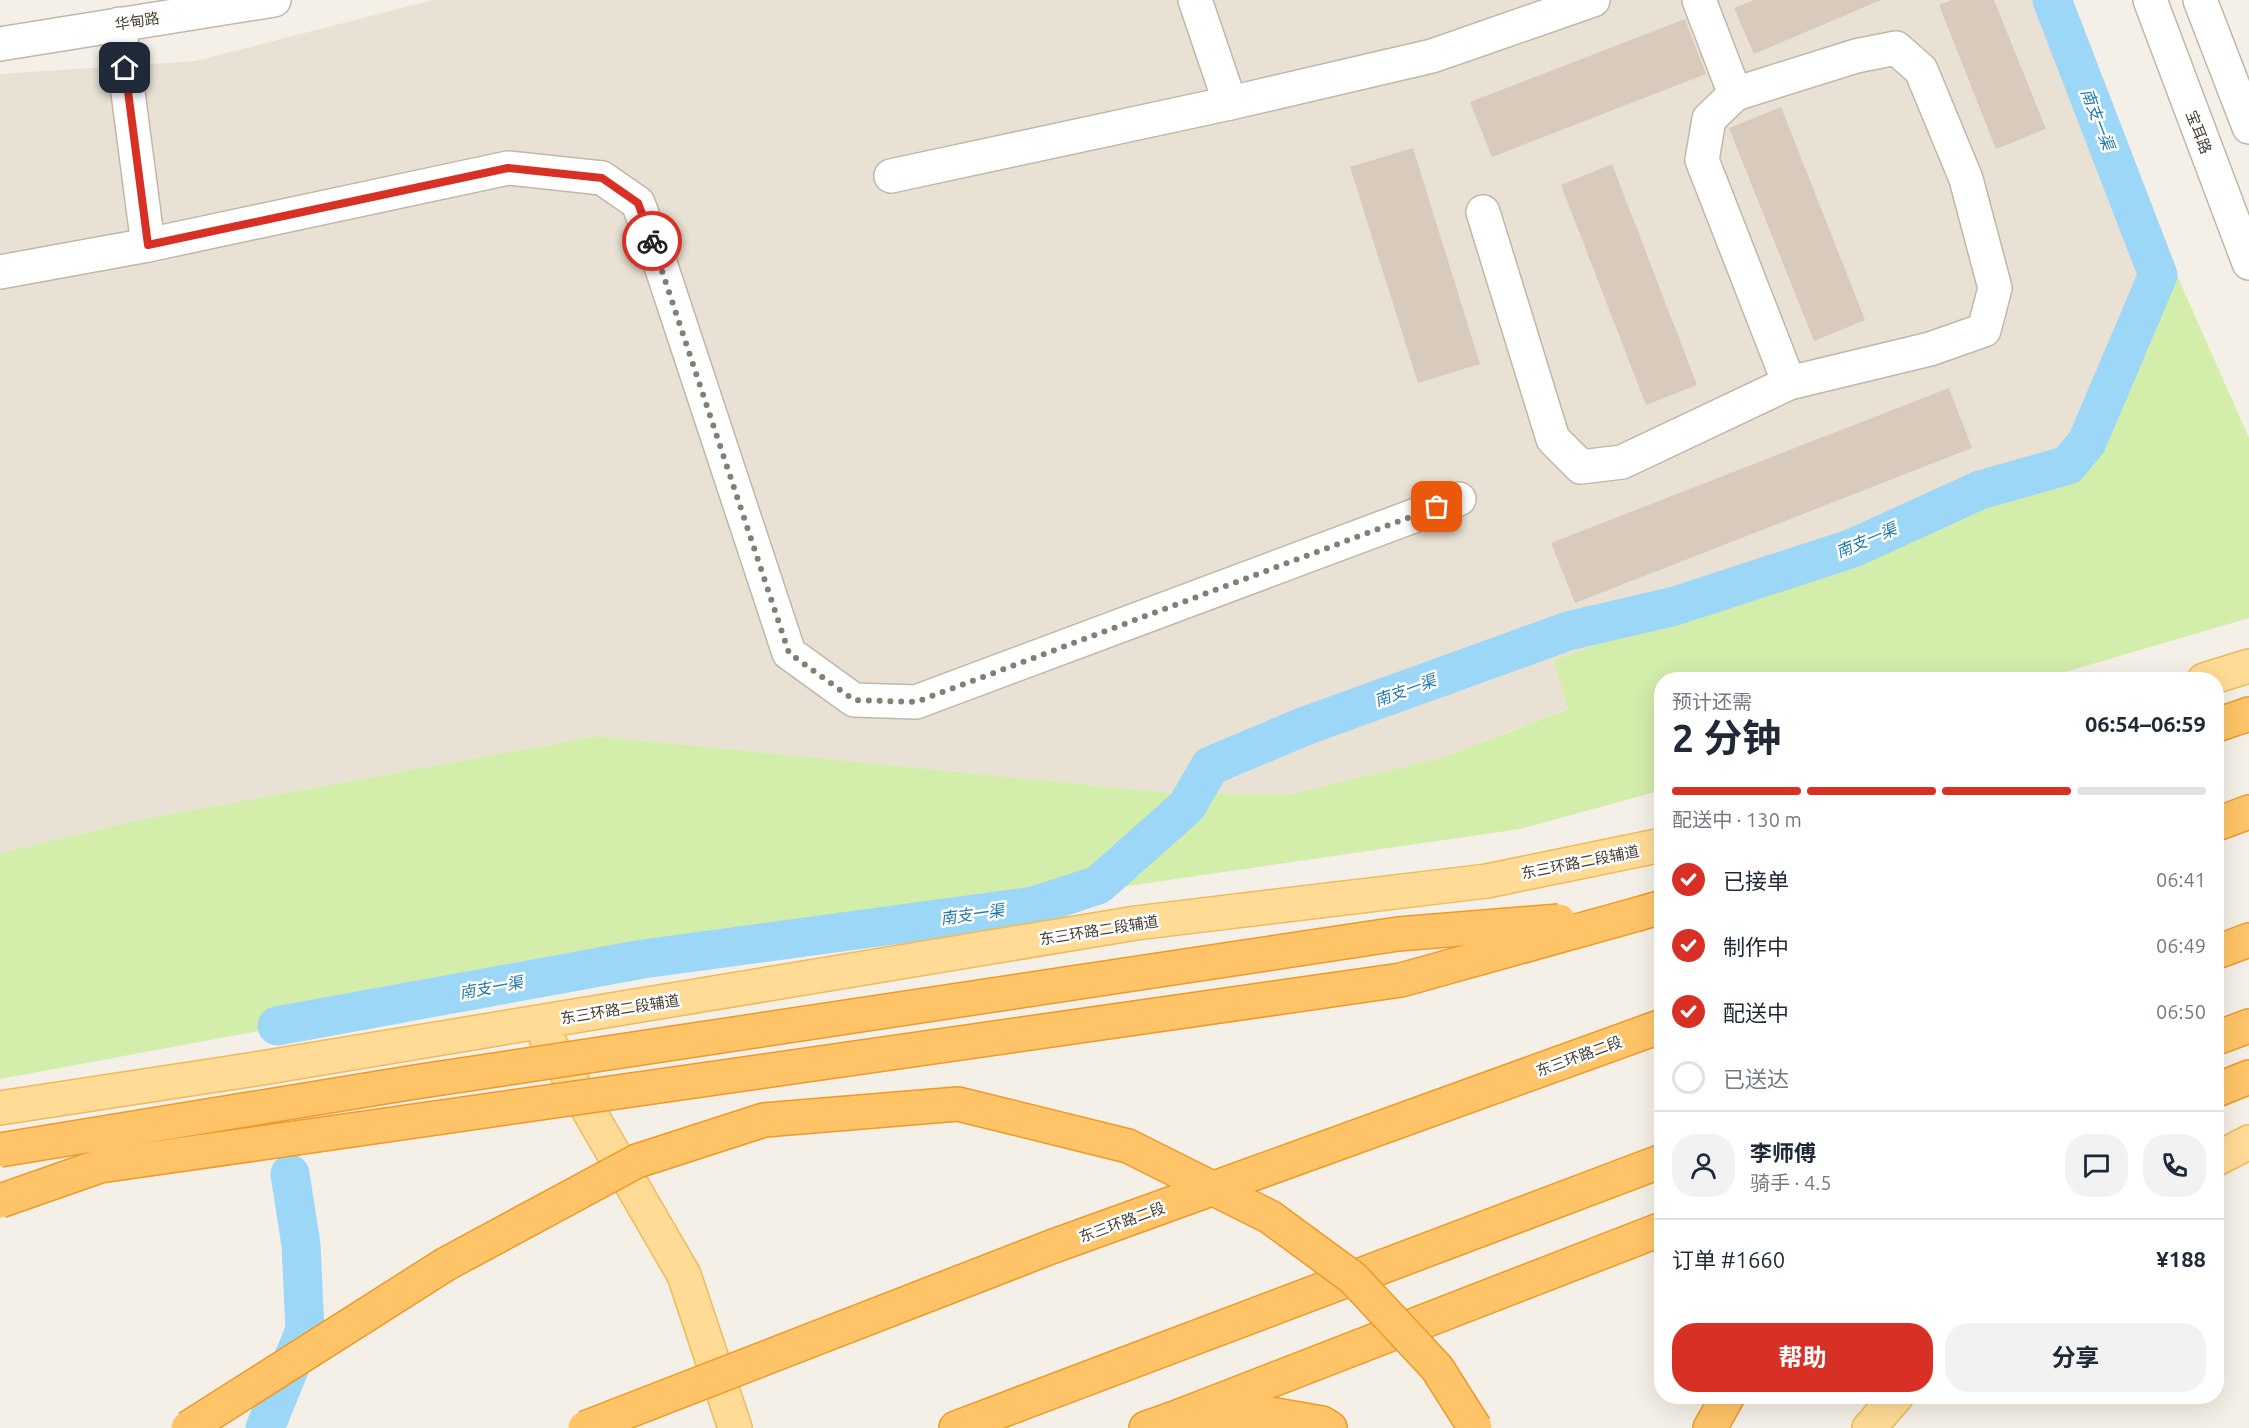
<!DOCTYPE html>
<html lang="zh">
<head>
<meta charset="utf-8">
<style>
	body { margin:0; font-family:Ubuntu,"Noto Sans SC",sans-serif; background:#f2f2f3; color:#1f2937; height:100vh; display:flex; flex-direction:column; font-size:22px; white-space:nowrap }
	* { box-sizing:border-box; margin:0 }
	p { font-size:20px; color:#747a83 }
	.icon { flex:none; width:33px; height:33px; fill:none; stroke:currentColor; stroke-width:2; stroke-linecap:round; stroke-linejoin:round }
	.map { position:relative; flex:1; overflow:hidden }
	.details { position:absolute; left:1654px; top:672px; width:570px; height:732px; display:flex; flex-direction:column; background:#fff; border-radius:24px; box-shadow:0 6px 24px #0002 }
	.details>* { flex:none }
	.pin { position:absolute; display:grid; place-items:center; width:51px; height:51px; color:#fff; margin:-26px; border-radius:12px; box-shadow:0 3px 9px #0006 }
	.courier { position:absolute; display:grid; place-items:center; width:60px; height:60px; margin:-30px; border:4px solid #d93025; border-radius:50%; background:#fff; color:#222; box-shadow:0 2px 8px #0007 }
	.head em { font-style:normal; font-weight:700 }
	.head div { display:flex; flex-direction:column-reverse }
	.head { display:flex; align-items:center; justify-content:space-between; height:102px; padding:0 18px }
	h1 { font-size:39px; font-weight:700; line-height:45px }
	.bar { display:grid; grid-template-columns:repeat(4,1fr); gap:9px 6px; align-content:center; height:72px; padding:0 18px }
	.bar i { height:8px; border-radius:4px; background:#e0e1e3 }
	.bar .active { background:#d93025 }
	.bar p { grid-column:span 4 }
	.line { display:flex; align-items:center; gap:15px; padding:0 18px; border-top:2px solid #e0e1e3 }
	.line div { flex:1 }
	.round { display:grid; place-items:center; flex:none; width:63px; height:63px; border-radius:24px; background:#f2f2f3 }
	ol { padding:0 18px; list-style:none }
	li { display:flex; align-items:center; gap:18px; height:66px }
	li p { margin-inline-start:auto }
	li .icon { padding:6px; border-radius:50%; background:#d93025; color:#fff; stroke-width:4 }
	li:last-child { color:#747a83 }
	li i { width:33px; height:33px; border:3px solid #e0e1e3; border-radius:50% }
	.cta { display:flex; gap:12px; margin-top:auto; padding:12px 18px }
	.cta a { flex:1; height:69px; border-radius:24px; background:#d93025; color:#fff; font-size:24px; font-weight:700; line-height:69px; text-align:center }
	.cta a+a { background:#f2f2f3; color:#1f2937 }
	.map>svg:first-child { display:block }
	.residential { fill:#e9e1d4 }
	.green { fill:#d3edab }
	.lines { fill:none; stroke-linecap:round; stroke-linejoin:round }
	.canal { stroke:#9dd7f7; stroke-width:39 }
	.building { fill:#d8cbbb }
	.minor-casing { stroke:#c1b7a8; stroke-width:36 }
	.major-casing { stroke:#efba5a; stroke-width:36 }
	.highway-casing { stroke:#ec9a29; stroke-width:36 }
	.minor { stroke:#fff; stroke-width:33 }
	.major { stroke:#ffdb95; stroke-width:33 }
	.highway { stroke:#ffc467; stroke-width:33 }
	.highway-bridge-casing { stroke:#ec9a29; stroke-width:36; stroke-linecap:butt }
	.highway-bridge { stroke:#ffc467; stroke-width:33 }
	.done { stroke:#857e73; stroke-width:6; stroke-dasharray:0 10.8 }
	.route { stroke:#d93025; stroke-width:8 }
	.labels { text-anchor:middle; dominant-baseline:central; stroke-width:5; stroke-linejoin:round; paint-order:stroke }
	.street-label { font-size:15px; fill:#494035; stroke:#fff }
	.water-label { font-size:16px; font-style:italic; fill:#217aae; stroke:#fff }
</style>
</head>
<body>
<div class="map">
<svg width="2249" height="1428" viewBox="0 0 2249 1428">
	<rect width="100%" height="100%" fill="#f5f0e7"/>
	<polygon class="residential" points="433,0 2071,0 2176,273 2084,465 1554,660 1569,708 1444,757 1290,794 1173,793 597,736 138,820 0,853 0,74 196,61"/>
	<polygon class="green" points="2176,273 2249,438 2249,618 2041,679 1662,680 1662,790 1520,829 1148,883 605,967 0,1079 0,853 138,820 597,736 1173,793 1290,794 1444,757 1568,709 1554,660 2084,465"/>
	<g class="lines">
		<g class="canal">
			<polyline points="277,1026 643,959 1034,906 1098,885 1187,806 1210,766 1305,726 1568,631 1675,606 1853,548 1980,490 2068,465 2087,442 2158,275 2052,0"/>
			<polyline points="265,1428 305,1330 301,1245 290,1174"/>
		</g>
	</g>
	<g class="building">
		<polygon points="1754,0 1881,0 1754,54 1734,8"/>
		<polygon points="1952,0 1994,0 2046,129 1996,149 1939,5"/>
		<polygon points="1685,19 1706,74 1492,157 1470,102"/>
		<polygon points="1781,107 1865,320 1814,341 1729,128"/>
		<polygon points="1413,148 1480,364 1418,383 1350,167"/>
		<polygon points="1612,164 1697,385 1646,405 1561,185"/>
		<polygon points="1949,388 1972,448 1575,603 1551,543"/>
	</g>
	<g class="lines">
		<defs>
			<g id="minor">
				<polyline points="1195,0 1230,103"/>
				<polyline points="1699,0 1735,94 1709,119 1702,160 1789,383"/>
				<polyline points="2150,0 2249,263"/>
				<polyline points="2200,0 2249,127"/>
				<polyline points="0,44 274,0"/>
				<polyline points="891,176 1230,103 1432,56 1593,0"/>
				<polyline points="1483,212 1553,439 1581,467 1622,462 1789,383 1930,349 1984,330 1995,288 1966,179 1921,70 1896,48 1856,56 1735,94"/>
				<polyline points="148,245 508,168 602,178 638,203 661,266 789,653 854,700 916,702 1459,499"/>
				<polyline points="0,272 148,245 119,24"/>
			</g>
			<g id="major">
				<polyline points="2204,680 2249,666"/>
				<polyline points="546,1037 684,1275 735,1428"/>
				<polyline points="0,1108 249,1070 1136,923 1487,881 1662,845"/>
				<polyline points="2217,1159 2249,1142"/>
				<polyline points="1869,1428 1897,1396"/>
			</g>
			<g id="highway">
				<polyline points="2217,725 2249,714"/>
				<polyline points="2217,824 2249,812"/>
				<polyline points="1638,914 1662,907"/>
				<polyline points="2217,952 2249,940"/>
				<polyline points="2217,1038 2249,1026"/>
				<polyline points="2217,1090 2249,1077"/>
				<polyline points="1172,1419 1662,1229"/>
				<polyline points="956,1428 1662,1161"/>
				<polyline points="1146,1428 1172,1419 1264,1413 1322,1423 1330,1428"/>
				<polyline points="1710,1428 1728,1396"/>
			</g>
		</defs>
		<use href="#minor" class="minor-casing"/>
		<use href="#major" class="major-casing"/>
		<use href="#highway" class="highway-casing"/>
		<use href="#minor" class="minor"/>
		<use href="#major" class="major"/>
		<use href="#highway" class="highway"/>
		<defs>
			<g id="highway-bridge">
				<polyline points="0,1150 415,1082 1398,934 1559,921"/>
				<polyline points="0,1201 100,1166 1401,980 1638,914"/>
				<polyline points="188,1428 446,1264 637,1161 764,1120 958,1104 1128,1146 1270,1217 1353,1278 1437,1368 1475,1428"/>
				<polyline points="585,1428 1051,1247 1662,1026"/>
			</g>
		</defs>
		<use href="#highway-bridge" class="highway-bridge-casing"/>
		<use href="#highway-bridge" class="highway-bridge"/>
	</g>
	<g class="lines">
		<polyline class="done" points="652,241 789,653 854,700 916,702 1437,507"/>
		<polyline class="route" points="125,68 148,245 508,168 602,178 638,203 652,241"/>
	</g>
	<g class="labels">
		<g class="street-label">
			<text transform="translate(137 21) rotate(-9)">华甸路</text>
			<text transform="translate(2199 132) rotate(69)">宝耳路</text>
			<text transform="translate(1580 862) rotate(-11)">东三环路二段辅道</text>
			<text transform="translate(1099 930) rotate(-9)">东三环路二段辅道</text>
			<text transform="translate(620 1009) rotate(-9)">东三环路二段辅道</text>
			<text transform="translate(1579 1056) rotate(-20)">东三环路二段</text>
			<text transform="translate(1122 1222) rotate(-20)">东三环路二段</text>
		</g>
		<g class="water-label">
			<text transform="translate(2098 119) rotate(69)">南支一渠</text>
			<text transform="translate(1866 540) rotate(-23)">南支一渠</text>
			<text transform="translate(1405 690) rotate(-20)">南支一渠</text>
			<text transform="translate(972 914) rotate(-8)">南支一渠</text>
			<text transform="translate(491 987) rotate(-10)">南支一渠</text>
		</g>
	</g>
</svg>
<div class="pin" style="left:1437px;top:507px;background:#ea580c"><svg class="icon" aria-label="bag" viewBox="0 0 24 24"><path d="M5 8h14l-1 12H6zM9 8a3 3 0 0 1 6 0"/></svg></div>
<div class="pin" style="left:125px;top:68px;background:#1f2937"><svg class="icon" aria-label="home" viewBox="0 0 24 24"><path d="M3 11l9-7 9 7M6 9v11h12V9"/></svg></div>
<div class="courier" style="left:652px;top:241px"><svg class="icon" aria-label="bike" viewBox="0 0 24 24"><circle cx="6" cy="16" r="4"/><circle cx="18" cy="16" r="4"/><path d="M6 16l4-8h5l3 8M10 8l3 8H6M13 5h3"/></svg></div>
<section class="details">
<div class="head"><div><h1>2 分钟</h1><p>预计还需</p></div><em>06:54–06:59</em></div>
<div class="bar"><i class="active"></i><i class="active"></i><i class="active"></i><i></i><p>配送中 · 130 m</p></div>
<ol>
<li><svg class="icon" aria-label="check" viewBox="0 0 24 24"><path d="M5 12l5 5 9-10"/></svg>已接单<p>06:41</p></li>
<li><svg class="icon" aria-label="check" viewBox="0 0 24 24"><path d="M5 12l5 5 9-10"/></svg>制作中<p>06:49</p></li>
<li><svg class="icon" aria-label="check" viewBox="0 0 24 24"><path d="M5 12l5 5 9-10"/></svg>配送中<p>06:50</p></li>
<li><i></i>已送达</li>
</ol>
<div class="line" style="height:108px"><a class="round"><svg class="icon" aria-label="person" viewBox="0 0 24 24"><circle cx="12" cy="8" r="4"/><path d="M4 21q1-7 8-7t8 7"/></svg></a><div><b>李师傅</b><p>骑手 · 4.5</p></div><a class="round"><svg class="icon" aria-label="chat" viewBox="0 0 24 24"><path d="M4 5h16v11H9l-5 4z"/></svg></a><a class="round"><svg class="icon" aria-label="phone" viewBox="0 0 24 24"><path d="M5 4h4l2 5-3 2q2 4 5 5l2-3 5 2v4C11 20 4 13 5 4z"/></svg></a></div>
<div class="line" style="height:78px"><div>订单 #1660</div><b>¥188</b></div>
<div class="cta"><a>帮助</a><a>分享</a></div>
</section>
</div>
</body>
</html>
